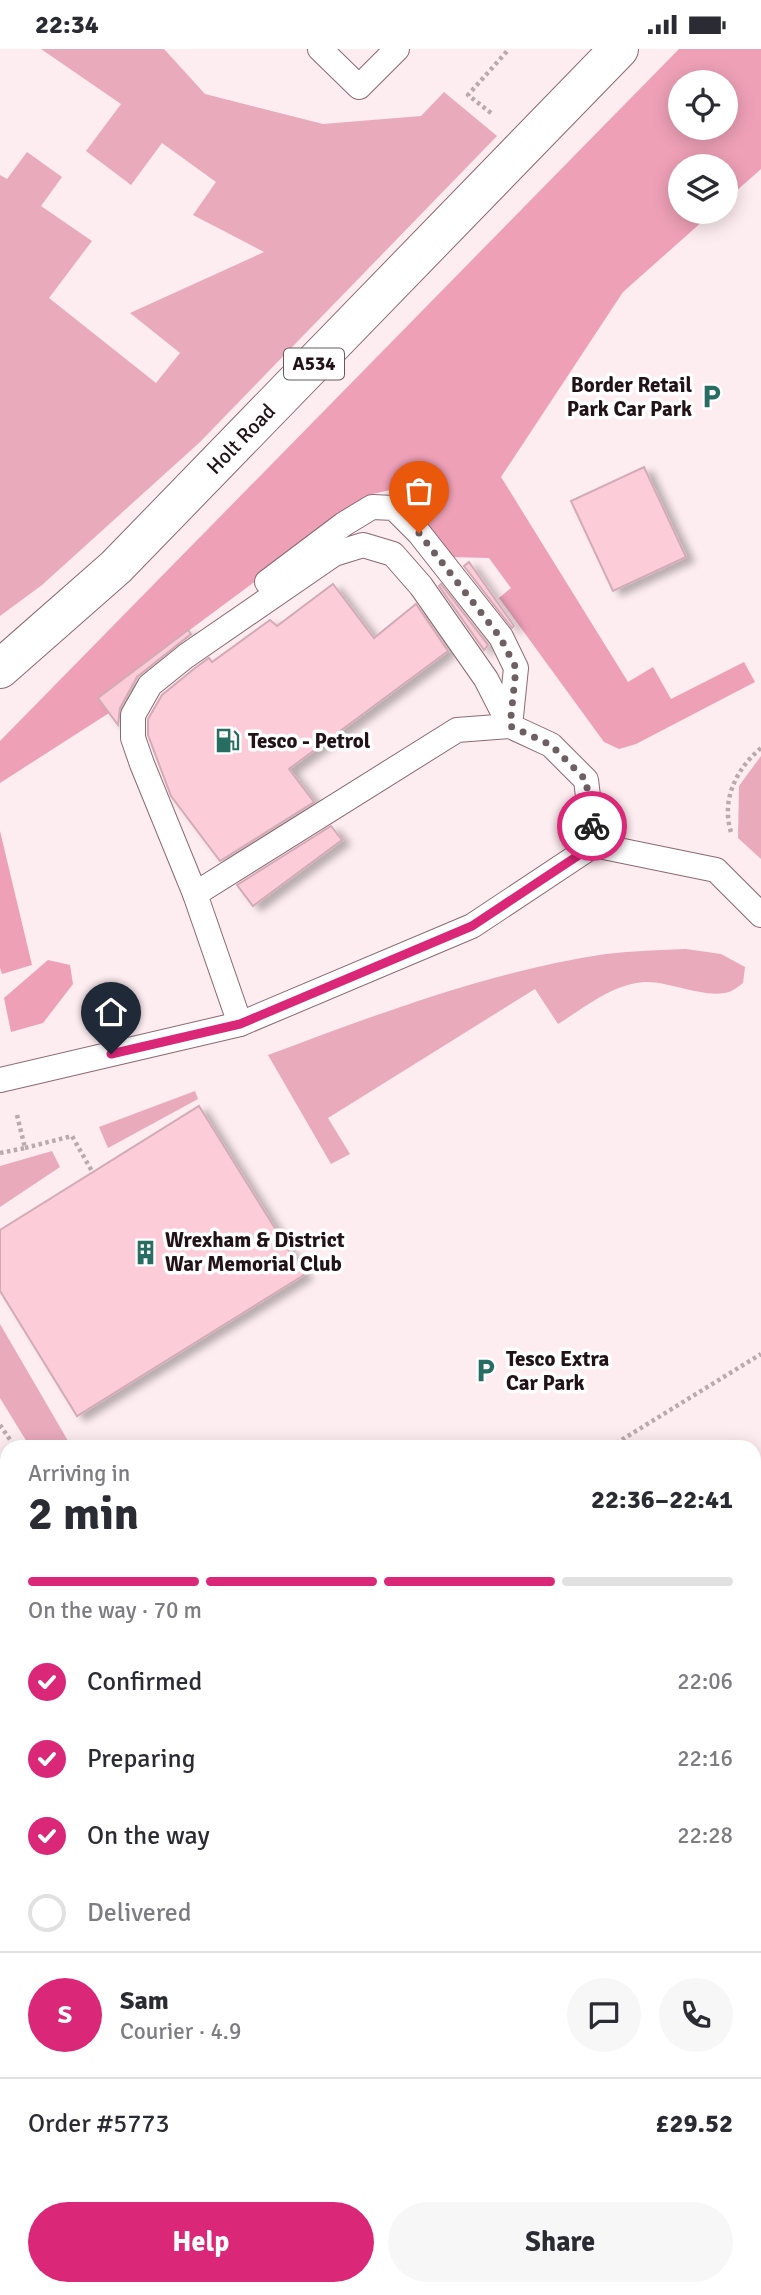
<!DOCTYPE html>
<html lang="en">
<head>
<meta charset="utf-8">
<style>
	body { margin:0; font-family:Signika,sans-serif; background:#f7f7f7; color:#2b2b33; height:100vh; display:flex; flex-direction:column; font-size:26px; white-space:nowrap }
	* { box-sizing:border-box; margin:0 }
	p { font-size:23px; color:#7c7c81 }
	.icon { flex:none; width:38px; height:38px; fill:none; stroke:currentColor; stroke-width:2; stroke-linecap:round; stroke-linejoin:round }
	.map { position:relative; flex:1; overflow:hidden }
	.side { position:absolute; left:0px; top:1391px; width:761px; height:856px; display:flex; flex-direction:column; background:#fff; border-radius:21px 21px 0 0; box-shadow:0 4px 18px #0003 }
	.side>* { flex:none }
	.fabs { position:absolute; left:668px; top:21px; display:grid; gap:14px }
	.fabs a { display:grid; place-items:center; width:70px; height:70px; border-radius:50%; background:#fff; box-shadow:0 4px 18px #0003; font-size:35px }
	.pin { position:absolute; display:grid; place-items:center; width:60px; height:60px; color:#fff; margin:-72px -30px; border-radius:50% 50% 50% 0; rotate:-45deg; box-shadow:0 0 7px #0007 }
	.pin .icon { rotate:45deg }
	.courier { position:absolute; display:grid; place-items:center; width:70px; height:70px; margin:-35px; border:5px solid #db2777; border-radius:50%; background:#fff; color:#222; box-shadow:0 2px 9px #0007 }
	.headline em { font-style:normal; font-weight:700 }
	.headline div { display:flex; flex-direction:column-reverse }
	.headline { display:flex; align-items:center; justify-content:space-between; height:119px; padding:0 28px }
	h1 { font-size:46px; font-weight:700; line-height:52px }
	.bar { display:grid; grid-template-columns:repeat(4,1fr); gap:10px 7px; align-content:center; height:84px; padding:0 28px }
	.bar i { height:9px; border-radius:5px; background:#e1e1e2 }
	.bar .active { background:#db2777 }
	.bar p { grid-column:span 4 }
	.line { display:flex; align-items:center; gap:18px; padding:0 28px; border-top:2px solid #e1e1e2 }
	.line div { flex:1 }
	.round { display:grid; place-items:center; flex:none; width:74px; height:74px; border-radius:37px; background:#f7f7f7 }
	ol { padding:0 28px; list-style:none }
	li { display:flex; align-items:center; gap:21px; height:77px }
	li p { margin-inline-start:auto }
	li .icon { padding:7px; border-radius:50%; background:#db2777; color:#fff; stroke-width:4 }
	li:last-child { color:#7c7c81 }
	li i { width:38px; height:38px; border:4px solid #e1e1e2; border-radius:50% }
	.primary-button { display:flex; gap:14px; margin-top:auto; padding:14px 28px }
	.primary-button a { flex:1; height:80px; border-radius:42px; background:#db2777; color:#fff; font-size:28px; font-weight:700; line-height:80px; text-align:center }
	.primary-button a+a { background:#f7f7f7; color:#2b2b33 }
	.status { display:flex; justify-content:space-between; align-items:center; height:49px; padding:0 35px; background:#fff; direction:ltr }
	.status svg { height:19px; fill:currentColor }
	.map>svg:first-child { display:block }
	.green { fill:#e9aabc }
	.forest { fill:#eea0b7; fill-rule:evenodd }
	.building { fill:#fdccd9; stroke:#d2abb6; stroke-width:2; filter:url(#shadow) }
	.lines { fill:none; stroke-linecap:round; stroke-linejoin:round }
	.service-casing { stroke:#8c6973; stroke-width:26 }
	.minor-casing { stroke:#8c6973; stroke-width:40 }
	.primary-casing { stroke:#8c6973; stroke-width:40 }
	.path { stroke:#baaaae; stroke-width:4.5; stroke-dasharray:3.5 3.5; stroke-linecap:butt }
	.service { stroke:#fff; stroke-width:24 }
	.minor { stroke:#fff; stroke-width:38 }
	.primary { stroke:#fff; stroke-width:38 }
	.done { stroke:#6e5f63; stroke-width:7; stroke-dasharray:0 12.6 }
	.route { stroke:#db2777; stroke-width:9 }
	.labels { text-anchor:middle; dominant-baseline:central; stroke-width:7; stroke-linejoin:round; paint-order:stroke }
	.shield { fill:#fff; stroke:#645a5d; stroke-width:2 }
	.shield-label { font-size:19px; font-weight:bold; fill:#211317 }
	.poi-label { font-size:21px; font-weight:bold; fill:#211317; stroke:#fff; text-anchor:start }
	.street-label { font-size:21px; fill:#211317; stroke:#fff }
</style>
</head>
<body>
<div class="status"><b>22:34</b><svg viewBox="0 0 49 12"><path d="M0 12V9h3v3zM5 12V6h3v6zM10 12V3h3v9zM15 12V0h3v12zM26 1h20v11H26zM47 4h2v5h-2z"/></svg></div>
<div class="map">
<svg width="761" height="2246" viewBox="0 0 761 2246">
	<defs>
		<filter id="shadow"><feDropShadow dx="8" dy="4.5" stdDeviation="3.5" flood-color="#0004"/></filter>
	</defs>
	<rect width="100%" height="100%" fill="#fdecf0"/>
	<g class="green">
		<polygon points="41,0 164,0 205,45 323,75 421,67 444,43 497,87 200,393 42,536 0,567 0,126 7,130 27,103 62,128 41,157 92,192 49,249 156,334 180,304 130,264 264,203 193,166 216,133 162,94 131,136 86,102 121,55"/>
		<polygon points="761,707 761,810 738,789 739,737"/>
		<path d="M686,900L721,905L745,918L743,934C739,937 734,941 729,943C706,950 671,933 647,933C615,933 584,959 558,975L535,940L328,1069L350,1105L331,1115L268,1006C378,965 490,922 606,905C633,902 660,901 686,900Z"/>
		<polygon points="195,1042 198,1050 108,1099 99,1078"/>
		<polygon points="52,1102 60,1118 0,1158 0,1117"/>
		<polygon points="0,1275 71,1397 30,1398 0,1349"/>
	</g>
	<g class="forest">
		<path d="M679,0H761V120L726,151V117H681V163H713L623,243L501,428L628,633L653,618L671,650L744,613L755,633L636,695L619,700L604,693L499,549L511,539L489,509L449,508L405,445L390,441L373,445L98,649L109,664L0,734V692ZM681,33H726V79H681Z"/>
		<polygon points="0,782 32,916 2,925 0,919"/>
		<polygon points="48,911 70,916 73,935 43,974 11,983 4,949"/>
	</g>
	<g class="building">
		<polygon points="644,418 686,508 613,542 571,452"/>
		<polygon points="469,513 514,577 512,579 464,517"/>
		<polygon points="333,535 374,589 416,555 448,602 289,720 314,753 220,812 171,747 148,686 148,670 162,646 195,619 209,609 212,613 270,571 277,577"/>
		<polygon points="441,535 488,596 484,601 439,537"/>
		<polygon points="188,581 191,585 137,628 120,659 118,676 98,649"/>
		<polygon points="331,777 342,791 253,857 237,836"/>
		<polygon points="199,1057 304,1226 77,1367 0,1242 0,1181"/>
	</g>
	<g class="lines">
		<defs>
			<g id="service">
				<polyline points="320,0 359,38 397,0"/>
				<polyline points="267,533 344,475 372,458 394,459 419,484 501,588 516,619 510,677"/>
				<polyline points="195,845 142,715 133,689 133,666 150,636 186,607 334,505 363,496 393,505 421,537 486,630 510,677"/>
				<polyline points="240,975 195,845 457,681 510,677 551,696 586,731 594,796"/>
				<polyline points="0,1031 240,975 472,877 594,796 716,821 761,866"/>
				<polyline points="754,1751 761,1747"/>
				<polyline points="754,1917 761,1913"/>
			</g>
			<g id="minor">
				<polyline points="754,2096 761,2093"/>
				<polyline points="755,2170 761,2181"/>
				<polyline points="510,2246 519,2240"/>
			</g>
			<polyline id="primary" points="0,620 116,518 619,0"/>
		</defs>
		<use href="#service" class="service-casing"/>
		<use href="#minor" class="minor-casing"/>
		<use href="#primary" class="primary-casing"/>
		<g class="path">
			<polyline points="491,64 468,46 509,0"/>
			<path d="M731,783C721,751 736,720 761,699"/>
			<polyline points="25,1099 72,1087 93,1124"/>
			<polyline points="0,1104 25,1099 17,1066"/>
			<polyline points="0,1376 15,1398"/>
			<polyline points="610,1398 761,1305"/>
			<polyline points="0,1726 7,1721"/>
			<polyline points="0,1752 7,1748"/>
		</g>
		<use href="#service" class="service"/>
		<use href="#minor" class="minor"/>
		<use href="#primary" class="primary"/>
	</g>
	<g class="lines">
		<polyline class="done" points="419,484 500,588 516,619 510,677 551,696 586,731 592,777"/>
		<polyline class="route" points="111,1005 240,975 472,877 594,796 592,777"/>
	</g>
	<defs>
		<symbol id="parking-bare" viewBox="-9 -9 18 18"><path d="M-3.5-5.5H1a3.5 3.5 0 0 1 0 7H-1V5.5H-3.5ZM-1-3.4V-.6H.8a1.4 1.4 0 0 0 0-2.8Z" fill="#276d62" stroke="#fff" stroke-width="2.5" paint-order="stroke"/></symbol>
		<symbol id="fuel-bare" viewBox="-9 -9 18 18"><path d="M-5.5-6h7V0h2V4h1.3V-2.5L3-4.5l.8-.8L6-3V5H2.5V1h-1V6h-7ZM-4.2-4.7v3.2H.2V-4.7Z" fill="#276d62" stroke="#fff" stroke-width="2.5" paint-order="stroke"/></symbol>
		<symbol id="building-bare" viewBox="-9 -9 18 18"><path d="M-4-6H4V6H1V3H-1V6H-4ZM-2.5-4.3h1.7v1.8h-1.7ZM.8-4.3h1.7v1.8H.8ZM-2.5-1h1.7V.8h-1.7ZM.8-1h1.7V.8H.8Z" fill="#276d62" stroke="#fff" stroke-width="2.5" paint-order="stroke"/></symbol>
	</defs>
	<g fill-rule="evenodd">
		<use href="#parking-bare" x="694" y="330" width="35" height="35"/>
		<use href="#fuel-bare" x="210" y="674" width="35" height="35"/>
		<use href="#building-bare" x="128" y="1186" width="35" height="35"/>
		<use href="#parking-bare" x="468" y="1304" width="35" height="35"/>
	</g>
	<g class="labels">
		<rect class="shield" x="284" y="299.5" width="60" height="31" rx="5"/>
		<g class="shield-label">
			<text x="314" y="315">A534</text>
		</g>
		<g class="poi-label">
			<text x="692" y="336" text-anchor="end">Border Retail<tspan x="692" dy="24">Park Car Park</tspan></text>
			<text x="248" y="692">Tesco - Petrol</text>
			<text x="165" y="1191">Wrexham &amp; District<tspan x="165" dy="24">War Memorial Club</tspan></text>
			<text x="506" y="1310">Tesco Extra<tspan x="506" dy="24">Car Park</tspan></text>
		</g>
		<g class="street-label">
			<text transform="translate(241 390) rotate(-46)">Holt Road</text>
		</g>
	</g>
</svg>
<div class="fabs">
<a><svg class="icon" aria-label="locate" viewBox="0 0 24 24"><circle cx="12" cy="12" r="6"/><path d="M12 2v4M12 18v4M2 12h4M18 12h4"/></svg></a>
<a><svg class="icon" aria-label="layers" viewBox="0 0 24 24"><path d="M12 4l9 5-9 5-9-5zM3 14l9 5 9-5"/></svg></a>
</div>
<div class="pin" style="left:419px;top:484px;background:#ea580c"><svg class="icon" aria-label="bag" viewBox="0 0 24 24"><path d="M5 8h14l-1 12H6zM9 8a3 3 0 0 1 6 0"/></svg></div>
<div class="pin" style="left:111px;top:1005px;background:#1f2937"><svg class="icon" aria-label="home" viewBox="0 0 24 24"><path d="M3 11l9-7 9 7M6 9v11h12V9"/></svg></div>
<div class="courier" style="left:592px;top:777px"><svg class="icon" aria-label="bike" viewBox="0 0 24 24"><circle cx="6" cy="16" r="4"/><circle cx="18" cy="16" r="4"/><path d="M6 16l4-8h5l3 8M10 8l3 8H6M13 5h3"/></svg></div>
<section class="side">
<div class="headline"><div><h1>2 min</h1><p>Arriving in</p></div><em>22:36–22:41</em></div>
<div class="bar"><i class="active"></i><i class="active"></i><i class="active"></i><i></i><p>On the way · 70 m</p></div>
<ol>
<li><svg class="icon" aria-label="check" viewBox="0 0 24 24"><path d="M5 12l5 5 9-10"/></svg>Confirmed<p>22:06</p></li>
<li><svg class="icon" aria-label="check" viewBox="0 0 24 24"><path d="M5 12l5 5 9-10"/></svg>Preparing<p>22:16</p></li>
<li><svg class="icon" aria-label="check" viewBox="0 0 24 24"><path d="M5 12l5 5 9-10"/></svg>On the way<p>22:28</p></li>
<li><i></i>Delivered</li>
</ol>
<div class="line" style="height:126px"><b class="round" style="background:#db2777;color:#fff">S</b><div><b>Sam</b><p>Courier · 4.9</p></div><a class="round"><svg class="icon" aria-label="chat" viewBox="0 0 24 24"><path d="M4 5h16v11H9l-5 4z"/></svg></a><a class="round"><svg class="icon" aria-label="phone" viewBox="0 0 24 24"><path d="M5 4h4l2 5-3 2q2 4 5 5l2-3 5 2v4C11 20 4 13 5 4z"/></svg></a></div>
<div class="line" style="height:91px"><div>Order #5773</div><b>£29.52</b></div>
<div class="primary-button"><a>Help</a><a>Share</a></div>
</section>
</div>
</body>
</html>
